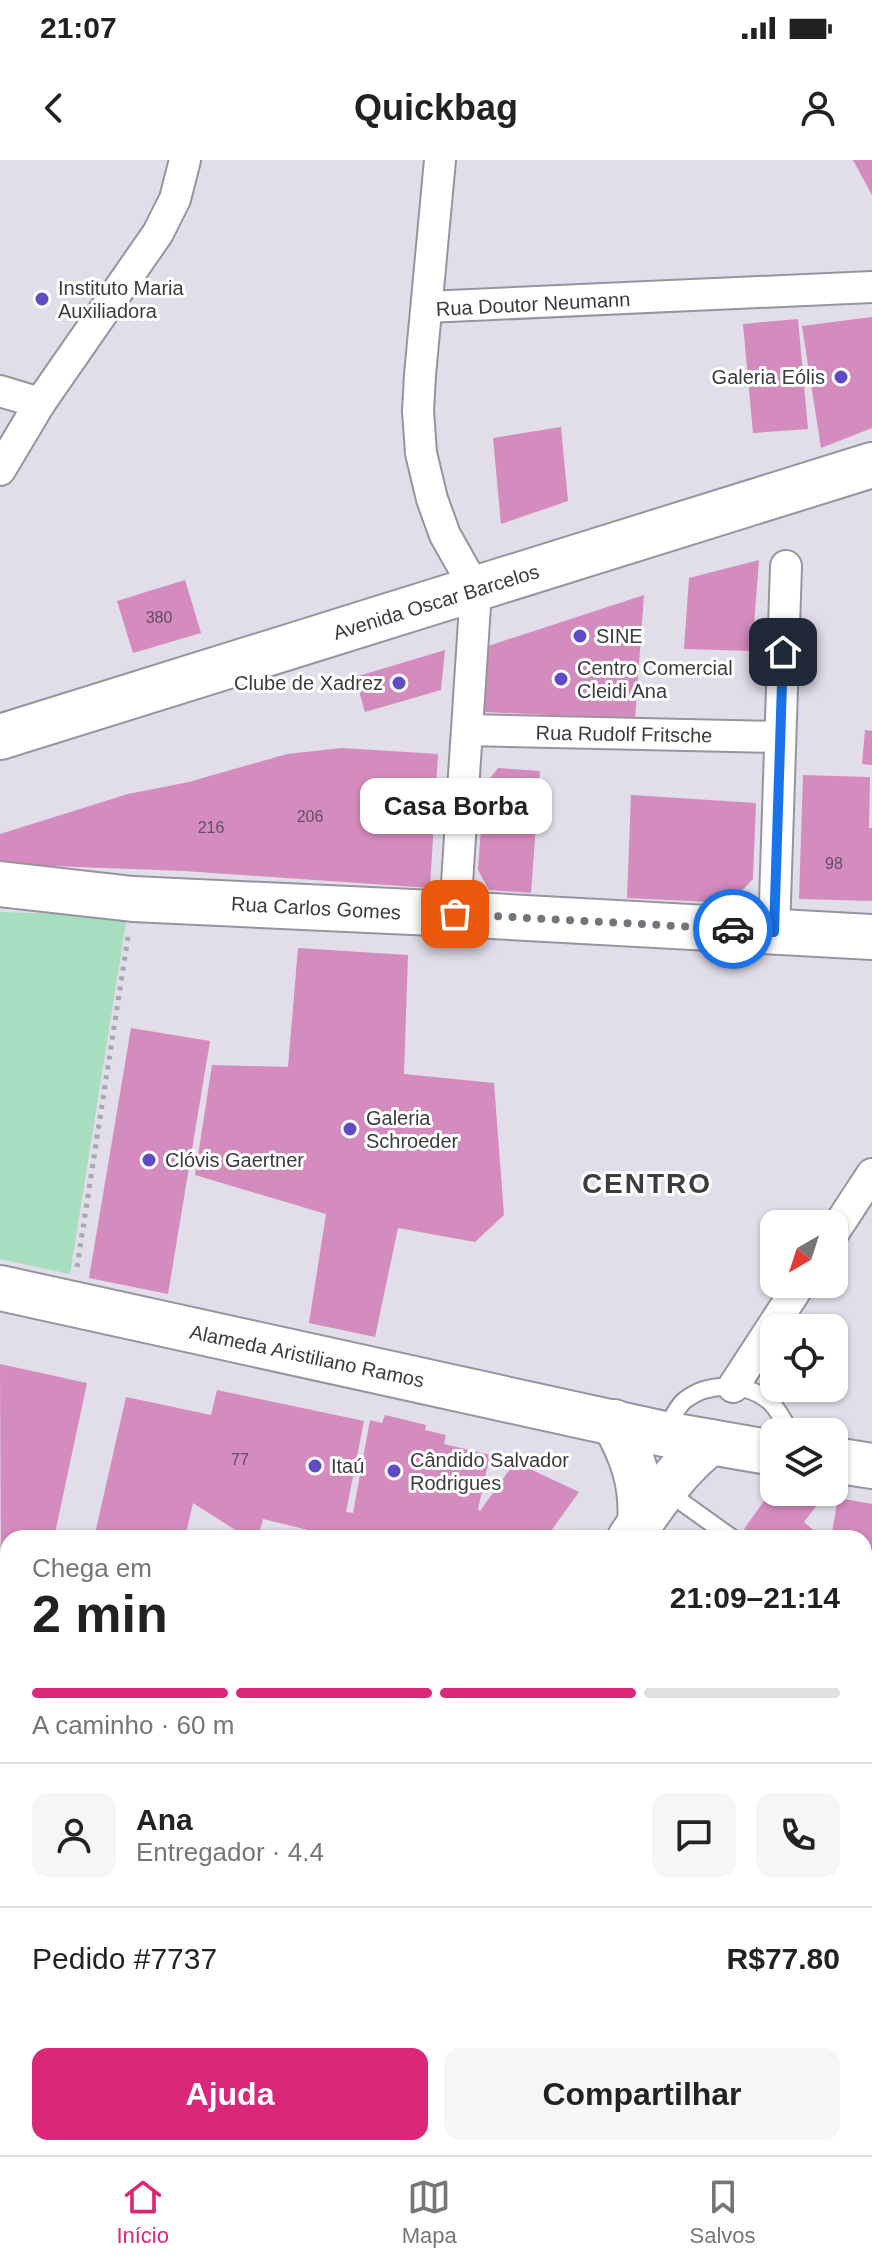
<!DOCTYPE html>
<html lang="pt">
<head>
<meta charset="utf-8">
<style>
	body { margin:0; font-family:Arial,sans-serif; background:#f6f6f6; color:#222; height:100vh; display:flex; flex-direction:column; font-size:30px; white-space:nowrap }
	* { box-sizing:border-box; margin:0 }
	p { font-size:26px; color:#767676 }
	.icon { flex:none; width:44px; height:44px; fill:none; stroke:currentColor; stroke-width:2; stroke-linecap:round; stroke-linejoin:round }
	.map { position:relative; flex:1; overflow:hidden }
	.drawer { position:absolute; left:0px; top:1370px; width:872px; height:626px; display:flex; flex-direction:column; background:#fff; border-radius:24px 24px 0 0; box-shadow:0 2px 6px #0004 }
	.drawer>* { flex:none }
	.needle { width:52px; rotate:219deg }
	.buttons { position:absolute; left:760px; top:1050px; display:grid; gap:16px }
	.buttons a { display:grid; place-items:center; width:88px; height:88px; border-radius:16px; background:#fff; box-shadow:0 2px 6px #0004; font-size:40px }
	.pin { position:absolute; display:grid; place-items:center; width:68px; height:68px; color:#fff; margin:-34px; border-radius:16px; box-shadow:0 4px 12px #0006 }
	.courier { position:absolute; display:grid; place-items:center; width:80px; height:80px; margin:-40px; border:6px solid #1a73e8; border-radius:50%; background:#fff; color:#222; box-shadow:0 2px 10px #0007 }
	.bubble { position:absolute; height:56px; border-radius:16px; background:#fff; box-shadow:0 2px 6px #0004; font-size:26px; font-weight:700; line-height:56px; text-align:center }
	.summary em { font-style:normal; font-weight:700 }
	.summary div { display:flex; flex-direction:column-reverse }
	.summary { display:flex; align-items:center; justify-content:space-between; height:136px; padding:0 32px }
	h1 { font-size:52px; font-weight:700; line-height:60px }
	.bar { display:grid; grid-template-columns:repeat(4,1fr); gap:12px 8px; align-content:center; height:96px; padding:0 32px }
	.bar i { height:10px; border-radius:6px; background:#e0e0e0 }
	.bar .current { background:#db2777 }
	.bar p { grid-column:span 4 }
	.line { display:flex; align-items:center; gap:20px; padding:0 32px; border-top:2px solid #e0e0e0 }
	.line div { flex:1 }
	.round { display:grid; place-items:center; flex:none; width:84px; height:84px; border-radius:16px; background:#f6f6f6 }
	.action { display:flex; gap:16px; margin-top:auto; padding:16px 32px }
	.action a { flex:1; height:92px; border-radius:16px; background:#db2777; color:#fff; font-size:32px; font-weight:700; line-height:92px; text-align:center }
	.action a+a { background:#f6f6f6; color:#222 }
	.status { display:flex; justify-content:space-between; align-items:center; height:56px; padding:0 40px; background:#fff; direction:ltr }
	.status svg { height:22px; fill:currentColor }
	header { display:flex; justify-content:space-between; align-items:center; height:104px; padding:0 32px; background:#fff; font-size:36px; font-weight:700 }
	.dock { display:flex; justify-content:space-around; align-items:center; height:112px; border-top:2px solid #e0e0e0; background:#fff; font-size:22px; color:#767676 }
	.dock a { display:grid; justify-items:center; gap:4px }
	.dock .current { color:#db2777 }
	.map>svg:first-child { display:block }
	.green { fill:#a7debf }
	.building { fill:#d48bbd }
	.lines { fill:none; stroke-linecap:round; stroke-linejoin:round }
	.lane-casing { stroke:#98949f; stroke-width:20 }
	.street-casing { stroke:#98949f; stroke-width:34 }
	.secondary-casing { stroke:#98949f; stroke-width:48 }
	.path { stroke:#a9a6af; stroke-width:5; stroke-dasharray:4 6; stroke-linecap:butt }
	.lane { stroke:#fff; stroke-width:16 }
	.street { stroke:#fff; stroke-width:30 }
	.secondary { stroke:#fff; stroke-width:44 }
	.done { stroke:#76747b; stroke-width:8; stroke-dasharray:0 14.4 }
	.route { stroke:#1a73e8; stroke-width:10 }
	.poi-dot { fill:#5f4bc3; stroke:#fff; stroke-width:3 }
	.labels { text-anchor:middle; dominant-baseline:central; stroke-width:6; stroke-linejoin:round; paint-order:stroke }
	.number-label { font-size:16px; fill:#624f5f }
	.poi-label { font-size:20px; fill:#3c3b40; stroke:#fff; text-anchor:start }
	.street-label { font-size:20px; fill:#3c3b40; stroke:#fff }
	.district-label { font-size:28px; font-weight:bold; letter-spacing:2px; fill:#3c3b40; stroke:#fff }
</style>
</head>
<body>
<div class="status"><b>21:07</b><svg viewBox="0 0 49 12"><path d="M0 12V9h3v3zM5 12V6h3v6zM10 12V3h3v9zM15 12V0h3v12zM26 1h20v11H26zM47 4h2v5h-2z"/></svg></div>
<header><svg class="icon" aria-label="back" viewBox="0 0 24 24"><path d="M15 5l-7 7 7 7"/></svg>Quickbag<svg class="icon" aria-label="person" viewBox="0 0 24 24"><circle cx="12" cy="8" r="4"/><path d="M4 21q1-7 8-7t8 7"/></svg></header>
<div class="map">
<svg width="872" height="1995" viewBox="0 0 872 1995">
	<rect width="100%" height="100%" fill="#e1dde9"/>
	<polygon class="green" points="0,752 127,756 70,1114 0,1099"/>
	<g class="building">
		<polygon points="853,0 872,0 872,35"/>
		<polygon points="872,157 872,268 821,288 802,166"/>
		<polygon points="798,159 808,269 753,273 743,164"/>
		<polygon points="561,267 568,341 501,364 493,278"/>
		<polygon points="759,400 752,491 684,489 689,418"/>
		<polygon points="185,420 201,473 133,493 117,441"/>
		<polygon points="644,435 635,559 484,552 485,487"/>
		<polygon points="445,490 441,530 365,552 355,517"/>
		<polygon points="865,570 872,571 872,605 862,604"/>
		<polygon points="342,588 438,594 430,728 184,711 0,704 0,674 128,634 189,622 287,594"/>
		<polygon points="498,608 540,611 531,733 489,730 478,710 484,626"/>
		<polygon points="803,615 870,617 869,668 872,668 872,741 799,739"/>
		<polygon points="631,635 756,643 753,719 730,743 627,738"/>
		<polygon points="298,788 408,795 404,914 494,923 504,1055 475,1082 398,1068 375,1177 309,1163 326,1054 195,1015 212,905 288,907"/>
		<polygon points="131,868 210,881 168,1134 89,1118"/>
		<polygon points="0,1204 87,1223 54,1378 8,1378 8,1409 3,1408 1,1415"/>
		<polygon points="217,1230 364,1261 346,1352 353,1353 370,1260 382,1263 385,1255 426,1265 425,1270 446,1275 444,1284 490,1295 478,1349 480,1351 515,1302 579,1332 546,1378 341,1378 263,1359 258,1378 248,1378 193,1343 185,1378 94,1378 126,1237 211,1255"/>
		<polygon points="774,1327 774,1332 827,1332 804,1362 823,1378 756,1378 744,1369"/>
		<polygon points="838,1338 872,1344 872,1464 864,1458 864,1378 831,1378"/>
		<polygon points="864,1542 872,1548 872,1670 864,1664"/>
		<polygon points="7,1570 8,1710 1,1739 0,1599"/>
		<polygon points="0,1880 8,1882 8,1988 49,1988 59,1995 0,1995"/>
		<polygon points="251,1988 502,1988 512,1995 247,1995"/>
		<polygon points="536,1988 592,1988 602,1995 531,1995"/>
	</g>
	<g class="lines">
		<defs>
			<g id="lane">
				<path d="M665,1272C670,1263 676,1247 685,1240C709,1221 752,1222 773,1245C780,1253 785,1264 791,1272"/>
				<polyline points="665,1330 732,1378"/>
				<polyline points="864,1474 872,1480"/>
			</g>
			<g id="street">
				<polyline points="440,0 420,215 418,251 421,293 432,339 445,375 476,430 455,754"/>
				<polyline points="427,147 872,127"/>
				<polyline points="0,231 40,243"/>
				<polyline points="0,310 40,243 158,73 175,39 185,0"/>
				<polyline points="467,570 780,577"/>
				<polyline points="774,772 786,406"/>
				<polyline points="834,1072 872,1014"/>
				<polyline points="733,1227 800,1124"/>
				<polyline points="864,1675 872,1681"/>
			</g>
			<g id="secondary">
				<polyline points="0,577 872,305"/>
				<polyline points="0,724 133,739 455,754 872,777"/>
				<polyline points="0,1128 664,1274 774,1293"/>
				<path d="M614,1262C633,1296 643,1325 640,1364"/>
				<polyline points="834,1300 872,1306"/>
				<path d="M630,1378C654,1343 677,1308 711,1282"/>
				<polyline points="0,1839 8,1841"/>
				<polyline points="191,1995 196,1988"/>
			</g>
		</defs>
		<use href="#lane" class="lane-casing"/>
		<use href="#street" class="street-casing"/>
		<use href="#secondary" class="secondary-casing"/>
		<polyline class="path" points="77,1107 128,777"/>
		<use href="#lane" class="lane"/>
		<use href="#street" class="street"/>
		<use href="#secondary" class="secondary"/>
	</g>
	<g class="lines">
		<polyline class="done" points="455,754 733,769"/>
		<polyline class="route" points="733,769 774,772 783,492"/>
	</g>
	<g class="poi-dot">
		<circle cx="42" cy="139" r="8"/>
		<circle cx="841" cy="217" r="8"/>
		<circle cx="580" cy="476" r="8"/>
		<circle cx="561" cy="519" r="8"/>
		<circle cx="399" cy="523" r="8"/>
		<circle cx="350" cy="969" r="8"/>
		<circle cx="149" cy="1000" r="8"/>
		<circle cx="315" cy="1306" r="8"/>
		<circle cx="394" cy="1311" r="8"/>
	</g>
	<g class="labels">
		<g class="number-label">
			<text x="159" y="457">380</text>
			<text x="310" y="656">206</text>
			<text x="211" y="667">216</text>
			<text x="834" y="703">98</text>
			<text x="240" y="1299">77</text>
		</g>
		<g class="poi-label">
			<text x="58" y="128">Instituto Maria<tspan x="58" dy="23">Auxiliadora</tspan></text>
			<text x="825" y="217" text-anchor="end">Galeria Eólis</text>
			<text x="596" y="476">SINE</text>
			<text x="577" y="508">Centro Comercial<tspan x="577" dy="23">Cleidi Ana</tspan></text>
			<text x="383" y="523" text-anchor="end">Clube de Xadrez</text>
			<text x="366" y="958">Galeria<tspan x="366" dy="23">Schroeder</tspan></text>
			<text x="165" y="1000">Clóvis Gaertner</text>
			<text x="410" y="1300">Cândido Salvador<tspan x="410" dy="23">Rodrigues</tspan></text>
			<text x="331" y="1306">Itaú</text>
		</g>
		<g class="street-label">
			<text transform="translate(533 144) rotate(-3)">Rua Doutor Neumann</text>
			<text transform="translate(436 442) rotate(-17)">Avenida Oscar Barcelos</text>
			<text transform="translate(624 574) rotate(1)">Rua Rudolf Fritsche</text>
			<text transform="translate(316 748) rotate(3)">Rua Carlos Gomes</text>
			<text transform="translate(307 1196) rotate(12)">Alameda Aristiliano Ramos</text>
		</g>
		<g class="district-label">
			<text x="647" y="1023">CENTRO</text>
		</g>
	</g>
</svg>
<div class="buttons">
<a><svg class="needle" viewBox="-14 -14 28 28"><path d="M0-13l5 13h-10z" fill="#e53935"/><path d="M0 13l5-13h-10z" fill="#767676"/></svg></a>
<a><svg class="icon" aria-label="locate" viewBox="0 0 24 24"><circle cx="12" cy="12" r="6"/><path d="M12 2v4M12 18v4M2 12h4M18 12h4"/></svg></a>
<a><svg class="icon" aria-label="layers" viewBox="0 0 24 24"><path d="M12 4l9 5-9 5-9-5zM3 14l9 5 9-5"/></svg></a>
</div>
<div class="pin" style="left:455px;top:754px;background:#ea580c"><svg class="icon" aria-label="bag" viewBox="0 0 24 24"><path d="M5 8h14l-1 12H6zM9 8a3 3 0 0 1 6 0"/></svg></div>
<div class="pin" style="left:783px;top:492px;background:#1f2937"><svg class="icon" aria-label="home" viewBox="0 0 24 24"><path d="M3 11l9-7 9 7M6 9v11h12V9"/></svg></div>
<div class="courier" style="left:733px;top:769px"><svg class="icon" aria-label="car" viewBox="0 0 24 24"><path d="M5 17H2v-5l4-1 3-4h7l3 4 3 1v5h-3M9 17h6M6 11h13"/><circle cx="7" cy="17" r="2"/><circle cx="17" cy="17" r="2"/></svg></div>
<div class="bubble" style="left:360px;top:618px;width:192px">Casa Borba</div>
<section class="drawer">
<div class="summary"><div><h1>2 min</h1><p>Chega em</p></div><em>21:09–21:14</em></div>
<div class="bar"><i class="current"></i><i class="current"></i><i class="current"></i><i></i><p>A caminho · 60 m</p></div>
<div class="line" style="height:144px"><a class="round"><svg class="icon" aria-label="person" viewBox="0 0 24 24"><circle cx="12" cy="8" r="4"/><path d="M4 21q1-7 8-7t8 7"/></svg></a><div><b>Ana</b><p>Entregador · 4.4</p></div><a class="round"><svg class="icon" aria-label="chat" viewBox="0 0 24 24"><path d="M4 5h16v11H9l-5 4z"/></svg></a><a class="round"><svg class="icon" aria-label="phone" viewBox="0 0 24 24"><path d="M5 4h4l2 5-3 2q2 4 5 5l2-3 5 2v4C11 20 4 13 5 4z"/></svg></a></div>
<div class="line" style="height:104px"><div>Pedido #7737</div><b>R$77.80</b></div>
<div class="action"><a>Ajuda</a><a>Compartilhar</a></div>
</section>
</div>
<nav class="dock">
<a class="current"><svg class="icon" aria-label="home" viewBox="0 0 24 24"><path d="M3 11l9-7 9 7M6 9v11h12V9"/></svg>Início</a>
<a><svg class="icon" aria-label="map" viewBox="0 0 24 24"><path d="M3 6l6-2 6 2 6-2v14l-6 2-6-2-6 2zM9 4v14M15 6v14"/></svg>Mapa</a>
<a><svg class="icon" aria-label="saved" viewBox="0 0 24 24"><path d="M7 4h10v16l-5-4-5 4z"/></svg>Salvos</a>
</nav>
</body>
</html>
